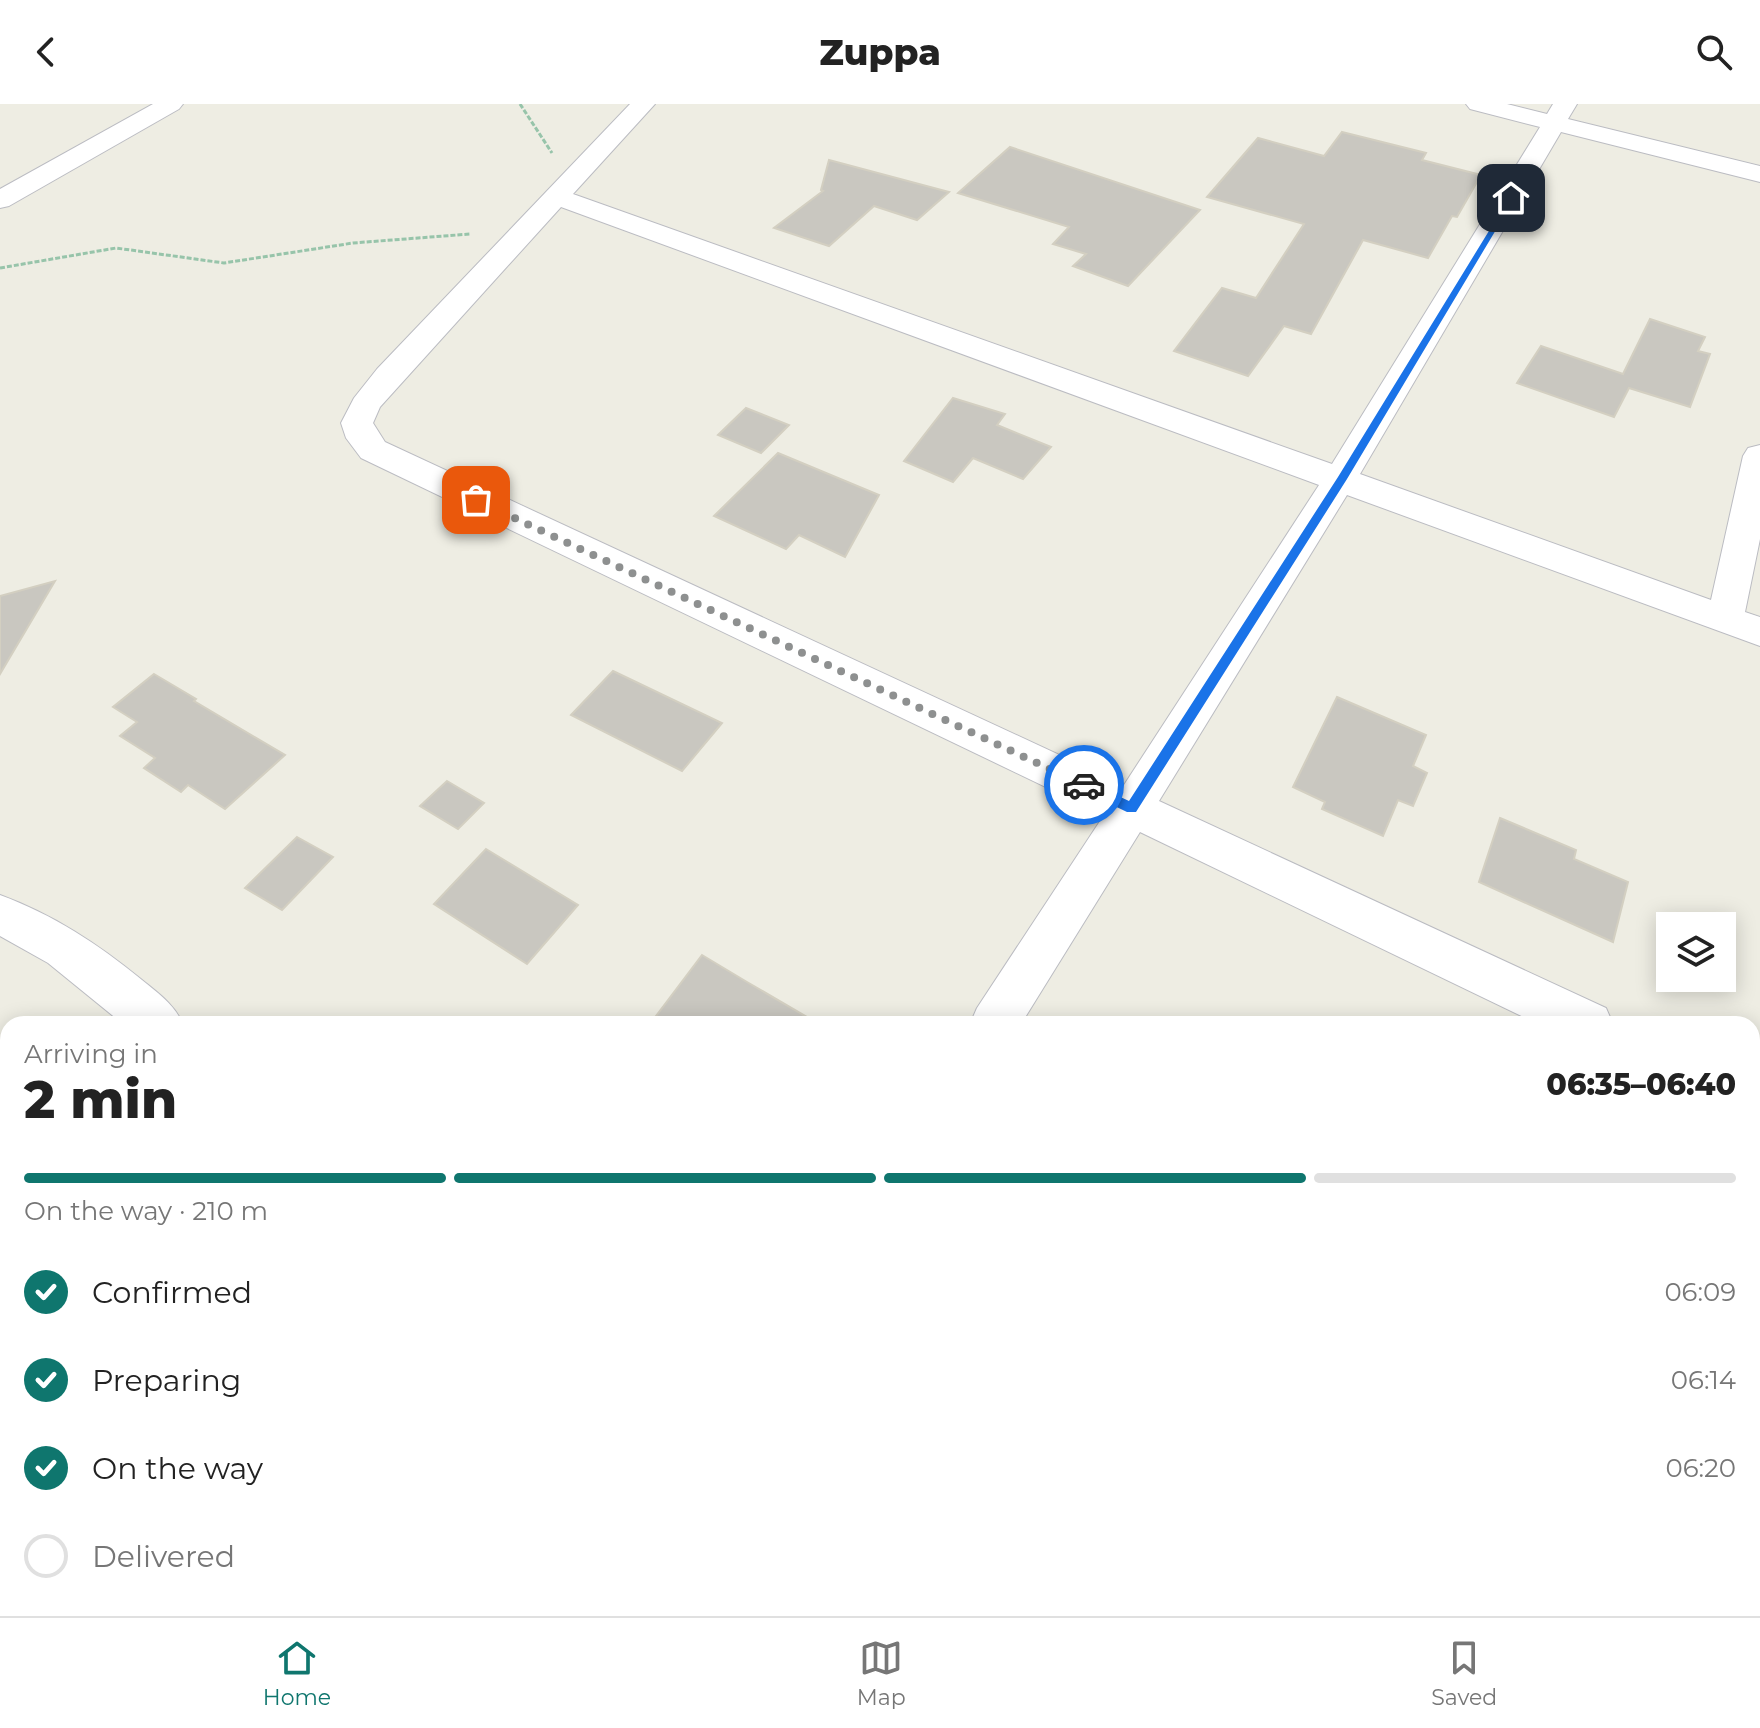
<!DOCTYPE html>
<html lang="en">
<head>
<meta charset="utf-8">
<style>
	body { margin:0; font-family:Montserrat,sans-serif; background:#f2f2f2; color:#222; height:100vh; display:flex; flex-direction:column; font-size:30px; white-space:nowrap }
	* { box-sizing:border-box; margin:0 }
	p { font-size:26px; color:#767676 }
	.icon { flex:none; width:44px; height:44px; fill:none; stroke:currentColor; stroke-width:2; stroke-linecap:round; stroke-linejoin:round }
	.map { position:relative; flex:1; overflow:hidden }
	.panel { position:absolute; left:0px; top:912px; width:1760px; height:600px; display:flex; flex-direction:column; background:#fff; border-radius:24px 24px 0 0; box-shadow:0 4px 20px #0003 }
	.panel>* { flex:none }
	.controls { position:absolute; left:1656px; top:808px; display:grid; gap:16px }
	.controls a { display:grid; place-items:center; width:80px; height:80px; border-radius:0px; background:#fff; box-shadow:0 4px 20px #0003; font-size:40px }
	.pin { position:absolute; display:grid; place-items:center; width:68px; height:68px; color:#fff; margin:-34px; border-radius:16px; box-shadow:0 4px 12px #0006 }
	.courier { position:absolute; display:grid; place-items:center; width:80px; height:80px; margin:-40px; border:6px solid #1a73e8; border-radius:50%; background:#fff; color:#222; box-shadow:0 2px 10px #0007 }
	.head em { font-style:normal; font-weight:800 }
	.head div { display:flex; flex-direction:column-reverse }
	.head { display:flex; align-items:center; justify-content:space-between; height:136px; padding:0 24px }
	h1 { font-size:52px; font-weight:800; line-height:60px }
	.bar { display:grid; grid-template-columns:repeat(4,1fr); gap:12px 8px; align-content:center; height:96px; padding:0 24px }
	.bar i { height:10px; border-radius:6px; background:#e0e0e0 }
	.bar .selected { background:#0f766e }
	.bar p { grid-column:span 4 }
	ol { padding:0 24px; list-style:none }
	li { display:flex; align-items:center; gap:24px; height:88px }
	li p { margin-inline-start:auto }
	li .icon { padding:8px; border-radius:50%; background:#0f766e; color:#fff; stroke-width:4 }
	li:last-child { color:#767676 }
	li i { width:44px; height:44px; border:4px solid #e0e0e0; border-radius:50% }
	header { display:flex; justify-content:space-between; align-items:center; height:104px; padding:0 24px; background:#fff; font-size:36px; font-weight:800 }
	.dock { display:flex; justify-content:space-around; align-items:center; height:112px; border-top:2px solid #e0e0e0; background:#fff; font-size:22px; color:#767676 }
	.dock a { display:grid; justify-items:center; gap:4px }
	.dock .selected { color:#0f766e }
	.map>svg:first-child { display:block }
	.building { fill:#c9c7c0; stroke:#d3cfc1; stroke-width:2 }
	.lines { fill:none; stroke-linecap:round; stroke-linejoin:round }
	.minor-casing { stroke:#bbbcc2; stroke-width:2 }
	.path { stroke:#97c4aa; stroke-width:3; stroke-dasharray:5 2; stroke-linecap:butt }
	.minor { fill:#fff; fill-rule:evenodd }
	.route { fill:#1a73e8 }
	.done { stroke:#8e9090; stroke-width:8; stroke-dasharray:0 14.4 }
</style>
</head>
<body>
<header><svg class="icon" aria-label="back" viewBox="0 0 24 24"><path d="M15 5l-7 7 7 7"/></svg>Zuppa<svg class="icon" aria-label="search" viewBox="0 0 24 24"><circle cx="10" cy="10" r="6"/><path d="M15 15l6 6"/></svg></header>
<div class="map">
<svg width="1760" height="1512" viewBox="0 0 1760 1512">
	<rect width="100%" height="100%" fill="#eeede3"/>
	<g class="building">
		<polygon points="1342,28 1426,49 1422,56 1481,71 1457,113 1452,112 1428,154 1363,136 1311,230 1284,222 1248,272 1174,247 1222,184 1256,194 1304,120 1207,93 1258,34 1324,52"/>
		<polygon points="1010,43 1200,106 1128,182 1073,162 1086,150 1053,140 1069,123 958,89"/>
		<polygon points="829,56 949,88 917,116 874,102 829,142 774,124 823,87 821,86"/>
		<polygon points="1650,215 1705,233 1698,247 1710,250 1690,303 1629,284 1614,313 1517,279 1541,242 1623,270"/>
		<polygon points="953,294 1005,310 997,321 1051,343 1023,375 973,354 953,378 904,357"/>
		<polygon points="746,304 789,321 761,349 718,331"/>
		<polygon points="778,349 879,391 845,453 799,431 786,445 714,412"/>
		<polygon points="55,477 0,570 0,492"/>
		<polygon points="613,567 722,619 682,667 571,611"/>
		<polygon points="154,570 196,595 194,597 285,651 225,705 188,681 181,688 144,664 155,654 120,632 137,618 113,603"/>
		<polygon points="1337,593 1426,631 1413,662 1427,669 1413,702 1398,696 1383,732 1322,705 1325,698 1293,683"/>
		<polygon points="447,677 484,699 458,725 420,702"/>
		<polygon points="1500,714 1576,746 1574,755 1628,778 1613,838 1479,778"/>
		<polygon points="297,733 333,753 282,806 245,784"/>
		<polygon points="486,745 578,801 527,860 434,800"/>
		<polygon points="702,851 747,878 819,920 650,920"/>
	</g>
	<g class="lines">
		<defs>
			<g id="minor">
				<polygon points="153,0 183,0 179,5 9,102 0,104 0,85"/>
				<path d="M630,0H655L573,90L1332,360L1540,23L1470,5L1466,0H1507L1547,10L1553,0H1577L1568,15L1760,62V78L1561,28L1360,370L1711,496L1743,352L1748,344L1760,341V435L1745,508L1760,513V542L1347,391L1159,697L1606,904L1613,920H1538L1140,728L1021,920H970L977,904L1104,711L361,354L346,334L341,319L354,294L377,265ZM561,103L1319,381L1124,681L385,338L373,319L380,303Z"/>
				<path d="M0,791C54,811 98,840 142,876C159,890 174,900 183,920H123L48,859L0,832Z"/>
				<polygon points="1752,972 1760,975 1760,1026 1752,1023"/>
				<polygon points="855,1504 926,1504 929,1512 858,1512"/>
			</g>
		</defs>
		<use href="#minor" class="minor-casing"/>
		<g class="path">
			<polyline points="520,0 552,49"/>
			<polyline points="0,164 116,144 224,159 353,139 470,130"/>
		</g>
		<use href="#minor" class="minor"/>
	</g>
	<polygon class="route" points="1511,91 1515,94 1347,375 1136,708 1127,708 1079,685 1077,681 1084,676 1129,697 1338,373"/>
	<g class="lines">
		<polyline class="done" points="476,396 1084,681"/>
	</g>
</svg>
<div class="controls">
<a><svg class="icon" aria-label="layers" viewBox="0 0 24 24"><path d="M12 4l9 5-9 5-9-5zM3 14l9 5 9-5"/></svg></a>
</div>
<div class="pin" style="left:476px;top:396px;background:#ea580c"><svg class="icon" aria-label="bag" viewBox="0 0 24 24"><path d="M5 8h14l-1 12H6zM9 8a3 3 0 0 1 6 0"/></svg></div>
<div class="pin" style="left:1511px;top:94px;background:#1f2937"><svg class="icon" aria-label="home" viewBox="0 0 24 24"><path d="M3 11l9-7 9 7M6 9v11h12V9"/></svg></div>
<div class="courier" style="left:1084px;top:681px"><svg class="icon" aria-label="car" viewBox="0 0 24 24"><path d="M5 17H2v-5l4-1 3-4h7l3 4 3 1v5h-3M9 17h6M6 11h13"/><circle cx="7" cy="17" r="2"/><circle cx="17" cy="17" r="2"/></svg></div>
<section class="panel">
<div class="head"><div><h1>2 min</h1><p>Arriving in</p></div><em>06:35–06:40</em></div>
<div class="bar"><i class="selected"></i><i class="selected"></i><i class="selected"></i><i></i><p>On the way · 210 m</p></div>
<ol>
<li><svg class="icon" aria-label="check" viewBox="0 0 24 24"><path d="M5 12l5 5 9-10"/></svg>Confirmed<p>06:09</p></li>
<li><svg class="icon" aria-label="check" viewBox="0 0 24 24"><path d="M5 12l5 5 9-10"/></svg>Preparing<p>06:14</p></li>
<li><svg class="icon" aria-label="check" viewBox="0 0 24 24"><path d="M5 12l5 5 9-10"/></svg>On the way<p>06:20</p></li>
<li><i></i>Delivered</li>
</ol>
</section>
</div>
<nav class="dock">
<a class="selected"><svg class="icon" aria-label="home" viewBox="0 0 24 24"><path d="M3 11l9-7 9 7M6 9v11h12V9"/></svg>Home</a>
<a><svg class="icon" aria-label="map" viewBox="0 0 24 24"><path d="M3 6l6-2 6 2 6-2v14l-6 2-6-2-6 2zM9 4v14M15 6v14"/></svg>Map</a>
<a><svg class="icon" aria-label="saved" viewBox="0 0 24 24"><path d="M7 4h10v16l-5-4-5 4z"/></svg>Saved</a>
</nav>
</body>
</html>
